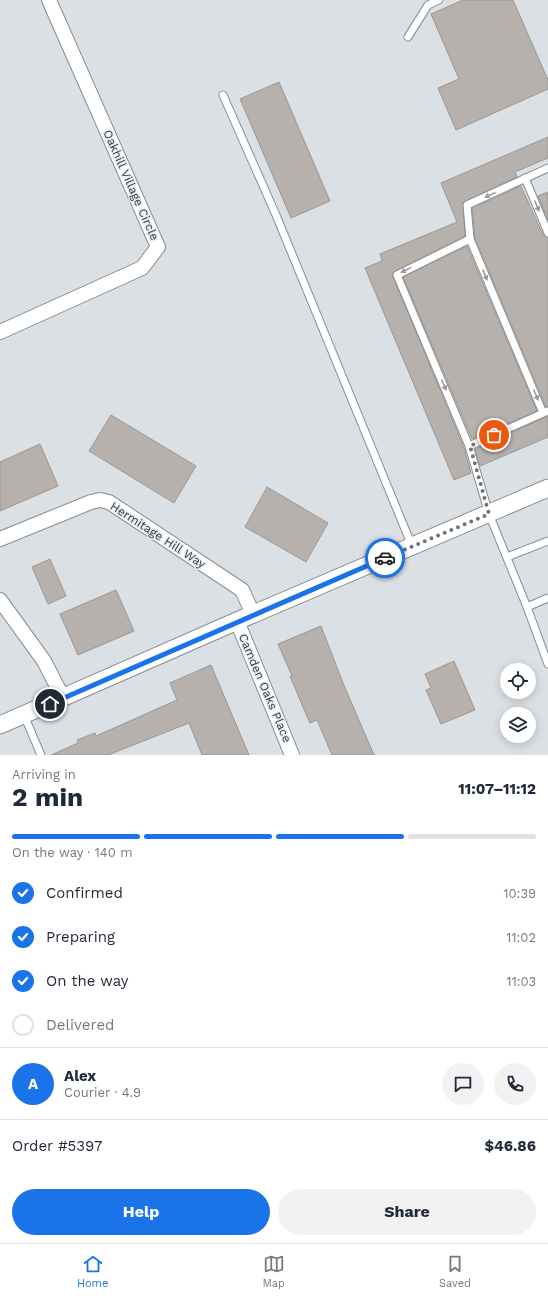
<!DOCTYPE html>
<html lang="en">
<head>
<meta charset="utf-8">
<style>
	body { margin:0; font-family:"Work Sans",sans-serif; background:#f2f2f3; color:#1f2937; height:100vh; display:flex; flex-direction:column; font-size:15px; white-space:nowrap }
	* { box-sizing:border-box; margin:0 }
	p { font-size:13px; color:#747a83 }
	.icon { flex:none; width:22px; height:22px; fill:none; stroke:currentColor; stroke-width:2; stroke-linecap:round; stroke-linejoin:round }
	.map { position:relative; height:755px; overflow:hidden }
	.side { display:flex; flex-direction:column; background:#fff; flex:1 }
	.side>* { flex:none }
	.tools { position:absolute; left:500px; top:663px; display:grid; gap:8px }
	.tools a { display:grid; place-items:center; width:36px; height:36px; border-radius:50%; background:#fff; box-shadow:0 2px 10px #0003; font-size:20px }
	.pin { position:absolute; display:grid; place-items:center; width:34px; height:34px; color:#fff; margin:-17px; border:2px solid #fff; border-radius:50%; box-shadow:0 1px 4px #0007 }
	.courier { position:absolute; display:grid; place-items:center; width:40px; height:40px; margin:-20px; border:3px solid #1a73e8; border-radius:50%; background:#fff; color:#222; box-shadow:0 1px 5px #0007 }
	.head em { font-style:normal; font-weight:700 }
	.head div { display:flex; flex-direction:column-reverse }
	.head { display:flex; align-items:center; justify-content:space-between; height:68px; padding:0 12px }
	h1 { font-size:26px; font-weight:700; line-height:30px }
	.bar { display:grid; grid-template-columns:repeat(4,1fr); gap:6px 4px; align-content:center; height:48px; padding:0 12px }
	.bar i { height:5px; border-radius:3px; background:#e0e1e3 }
	.bar .current { background:#1a73e8 }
	.bar p { grid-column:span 4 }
	.line { display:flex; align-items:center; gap:10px; padding:0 12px; border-top:1px solid #e0e1e3 }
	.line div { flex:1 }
	.round { display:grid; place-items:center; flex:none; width:42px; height:42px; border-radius:21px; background:#f2f2f3 }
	ol { padding:0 12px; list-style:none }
	li { display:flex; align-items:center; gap:12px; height:44px }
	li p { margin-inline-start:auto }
	li .icon { padding:4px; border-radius:50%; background:#1a73e8; color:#fff; stroke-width:4 }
	li:last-child { color:#747a83 }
	li i { width:22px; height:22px; border:2px solid #e0e1e3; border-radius:50% }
	.button { display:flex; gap:8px; margin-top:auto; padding:8px 12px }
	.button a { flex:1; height:46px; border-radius:24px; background:#1a73e8; color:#fff; font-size:16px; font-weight:700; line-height:46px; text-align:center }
	.button a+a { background:#f2f2f3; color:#1f2937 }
	.tab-bar { display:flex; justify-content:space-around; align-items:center; height:56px; border-top:1px solid #e0e1e3; background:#fff; font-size:11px; color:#747a83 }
	.tab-bar a { display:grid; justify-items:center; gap:2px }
	.tab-bar .current { color:#1a73e8 }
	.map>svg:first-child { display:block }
	.building { fill:#b6b1ad; stroke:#9c9793 }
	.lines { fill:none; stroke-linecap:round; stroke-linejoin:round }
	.service-casing { stroke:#888d92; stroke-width:9 }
	.minor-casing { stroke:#888d92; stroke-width:16 }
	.tertiary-casing { stroke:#888d92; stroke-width:19 }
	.service { stroke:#fff; stroke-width:7 }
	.minor { stroke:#fff; stroke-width:14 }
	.tertiary { stroke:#fff; stroke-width:17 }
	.oneway { fill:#9c9c9e }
	.done { stroke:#717477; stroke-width:4; stroke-dasharray:0 7.2 }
	.route { stroke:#1a73e8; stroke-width:5 }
	.labels { text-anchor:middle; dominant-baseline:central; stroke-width:3; stroke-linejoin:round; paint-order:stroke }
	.street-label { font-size:12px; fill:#383a3c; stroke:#e8edf2 }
</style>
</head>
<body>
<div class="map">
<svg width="548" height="755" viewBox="0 0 548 755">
	<rect width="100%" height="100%" fill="#dae0e4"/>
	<g class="building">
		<polygon points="463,0 513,0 548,80 548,89 456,130 438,88 459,79 431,14"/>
		<polygon points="279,82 330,201 291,218 240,99"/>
		<polygon points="548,137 548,158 515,172 517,177 463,202 465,236 395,271 392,274 464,448 471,473 454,480 365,268 382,261 380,254 457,222 441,183"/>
		<polygon points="521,186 543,235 548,238 548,406 546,407 475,238 472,208"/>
		<polygon points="548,192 548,220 538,196"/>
		<polygon points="467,246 537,411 472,439 403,277"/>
		<polygon points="111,415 196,466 174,503 89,451"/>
		<polygon points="548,416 548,437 480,466 475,449"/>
		<polygon points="40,444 58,486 0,511 0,462"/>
		<polygon points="267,487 328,523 306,562 245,527"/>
		<polygon points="50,559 66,596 48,604 32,567"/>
		<polygon points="116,590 134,631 78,655 60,614"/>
		<polygon points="321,626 343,683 374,755 332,755 317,720 310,723 303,707 290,676 292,676 278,644"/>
		<polygon points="454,661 475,710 441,724 426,690 431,688 425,674"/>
		<polygon points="211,665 249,755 202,755 189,723 108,755 51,755 78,743 77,740 95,733 96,736 177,700 170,683"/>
	</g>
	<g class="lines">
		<defs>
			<g id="service">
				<polyline points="408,37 428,5 439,0"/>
				<polyline points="223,95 276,215 412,546"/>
				<polyline points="548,168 467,205 470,239 397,275 469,446 489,514 527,607 548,598"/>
				<polyline points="525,178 548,233"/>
				<polyline points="470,239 543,413"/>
				<polyline points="469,446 548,411"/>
				<polyline points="507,557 548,541"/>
				<polyline points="527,607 548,664"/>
				<polyline points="24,715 41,755"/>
			</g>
			<g id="minor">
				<polyline points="0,332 142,268 158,247 49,0"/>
				<polyline points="0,539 91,502 100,500 109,502 242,590 253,614"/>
				<polyline points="0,600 44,661 63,698"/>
				<polyline points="237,621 292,755"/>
			</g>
			<polyline id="tertiary" points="0,725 237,621 548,488"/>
		</defs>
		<use href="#service" class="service-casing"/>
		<use href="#minor" class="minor-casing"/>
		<use href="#tertiary" class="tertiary-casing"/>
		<use href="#service" class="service"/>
		<use href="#minor" class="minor"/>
		<use href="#tertiary" class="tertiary"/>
	</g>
	<defs><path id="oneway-solid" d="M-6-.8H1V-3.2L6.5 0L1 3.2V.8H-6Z"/></defs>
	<g class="oneway">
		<use href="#oneway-solid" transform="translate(490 195) rotate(155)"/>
		<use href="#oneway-solid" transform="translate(537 206) rotate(67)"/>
		<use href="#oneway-solid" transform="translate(406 270) rotate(154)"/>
		<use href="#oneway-solid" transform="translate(485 275) rotate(67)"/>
		<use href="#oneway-solid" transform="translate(444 385) rotate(67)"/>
		<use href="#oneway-solid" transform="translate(536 395) rotate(67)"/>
	</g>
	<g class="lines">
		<polyline class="done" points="385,558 489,514 470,446 494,435"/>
		<polyline class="route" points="50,704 385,558"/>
	</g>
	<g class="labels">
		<g class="street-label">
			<text transform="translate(131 185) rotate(66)">Oakhill Village Circle</text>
			<text transform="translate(158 535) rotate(33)">Hermitage Hill Way</text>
			<text transform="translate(265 688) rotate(67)">Camden Oaks Place</text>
		</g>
	</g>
</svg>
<div class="tools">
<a><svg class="icon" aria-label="locate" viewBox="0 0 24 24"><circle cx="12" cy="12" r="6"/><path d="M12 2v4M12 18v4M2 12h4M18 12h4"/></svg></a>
<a><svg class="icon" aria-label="layers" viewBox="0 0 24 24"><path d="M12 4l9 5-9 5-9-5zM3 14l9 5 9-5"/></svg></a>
</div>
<div class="pin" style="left:494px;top:435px;background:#ea580c"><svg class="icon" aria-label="bag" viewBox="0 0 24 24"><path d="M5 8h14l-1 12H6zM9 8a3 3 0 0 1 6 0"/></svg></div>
<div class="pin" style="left:50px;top:704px;background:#1f2937"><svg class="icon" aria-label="home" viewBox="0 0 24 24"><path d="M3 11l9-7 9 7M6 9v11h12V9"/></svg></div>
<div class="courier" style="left:385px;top:558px"><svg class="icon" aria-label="car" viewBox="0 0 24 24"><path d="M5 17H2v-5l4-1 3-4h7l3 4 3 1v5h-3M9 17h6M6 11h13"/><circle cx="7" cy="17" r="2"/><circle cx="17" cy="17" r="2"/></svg></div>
</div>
<section class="side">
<div class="head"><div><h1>2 min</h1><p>Arriving in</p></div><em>11:07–11:12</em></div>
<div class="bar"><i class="current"></i><i class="current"></i><i class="current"></i><i></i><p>On the way · 140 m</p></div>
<ol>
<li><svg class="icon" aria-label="check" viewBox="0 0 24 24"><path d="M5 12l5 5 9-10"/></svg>Confirmed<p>10:39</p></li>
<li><svg class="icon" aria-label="check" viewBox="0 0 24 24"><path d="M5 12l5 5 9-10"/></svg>Preparing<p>11:02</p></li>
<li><svg class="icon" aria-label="check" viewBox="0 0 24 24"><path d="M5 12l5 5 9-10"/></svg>On the way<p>11:03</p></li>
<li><i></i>Delivered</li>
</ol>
<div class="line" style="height:72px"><b class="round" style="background:#1a73e8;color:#fff">A</b><div><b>Alex</b><p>Courier · 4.9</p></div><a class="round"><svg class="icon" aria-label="chat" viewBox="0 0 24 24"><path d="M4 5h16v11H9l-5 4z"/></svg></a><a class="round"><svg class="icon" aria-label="phone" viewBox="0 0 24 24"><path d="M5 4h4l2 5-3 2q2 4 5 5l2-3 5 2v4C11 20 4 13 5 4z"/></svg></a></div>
<div class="line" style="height:52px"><div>Order #5397</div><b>$46.86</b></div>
<div class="button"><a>Help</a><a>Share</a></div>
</section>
<nav class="tab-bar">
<a class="current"><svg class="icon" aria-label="home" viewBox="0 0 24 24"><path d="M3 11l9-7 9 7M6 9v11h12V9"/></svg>Home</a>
<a><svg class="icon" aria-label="map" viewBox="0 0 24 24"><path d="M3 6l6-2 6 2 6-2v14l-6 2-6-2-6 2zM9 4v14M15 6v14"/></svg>Map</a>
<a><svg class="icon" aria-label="saved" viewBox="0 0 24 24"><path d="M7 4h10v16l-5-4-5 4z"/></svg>Saved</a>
</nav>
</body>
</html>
